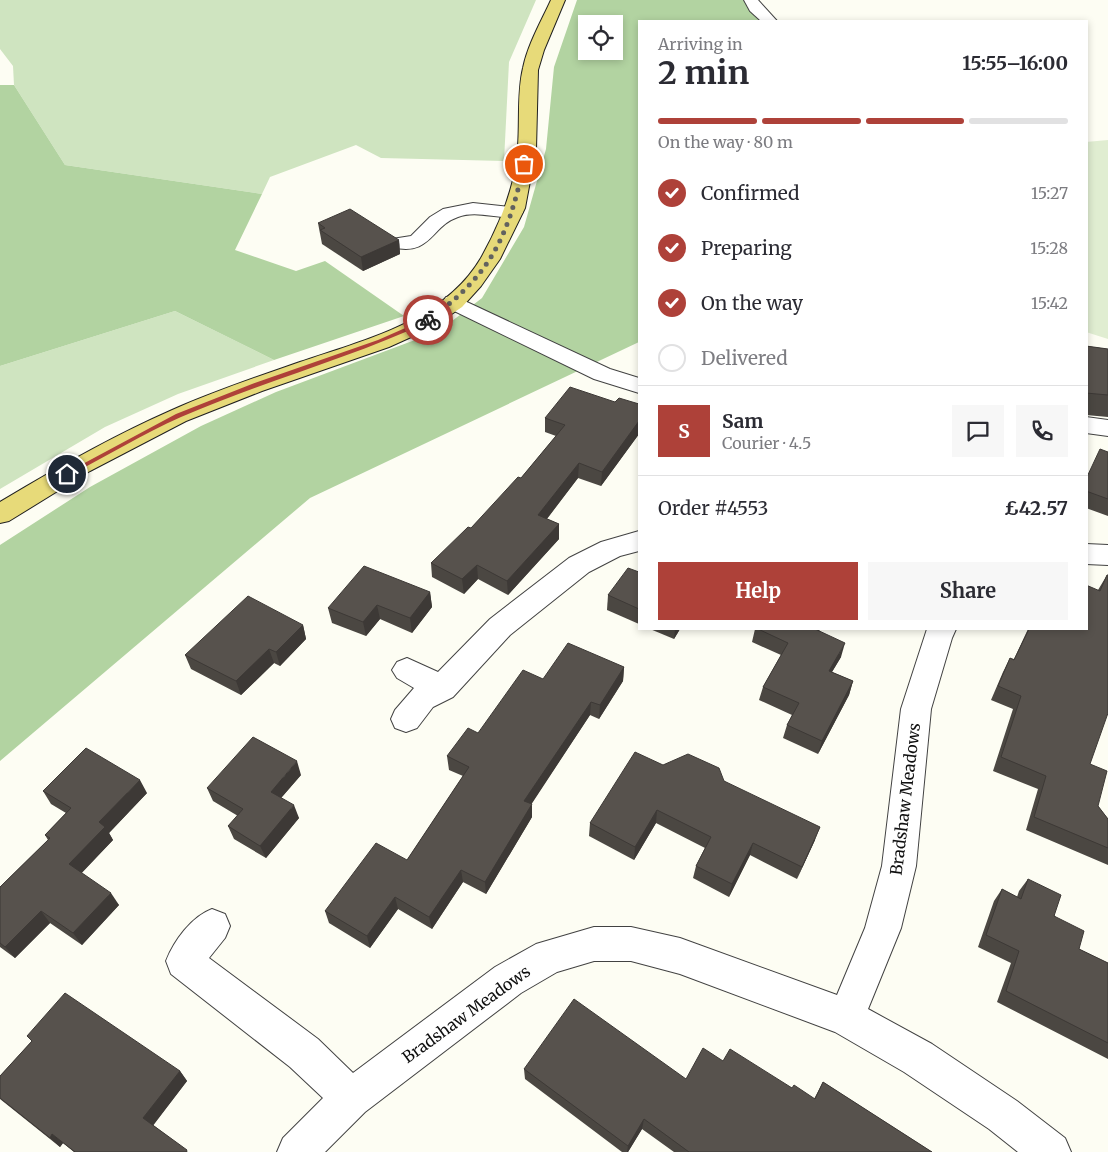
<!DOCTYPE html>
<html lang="en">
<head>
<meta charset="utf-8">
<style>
	body { margin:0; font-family:Merriweather,serif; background:#f7f7f7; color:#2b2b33; height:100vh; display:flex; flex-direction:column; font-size:19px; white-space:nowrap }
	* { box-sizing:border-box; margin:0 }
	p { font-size:16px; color:#7c7c81 }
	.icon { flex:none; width:28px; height:28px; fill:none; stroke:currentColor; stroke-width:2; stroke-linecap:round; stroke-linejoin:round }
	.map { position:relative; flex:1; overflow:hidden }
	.panel { position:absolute; left:638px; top:20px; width:450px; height:610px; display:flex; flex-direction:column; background:#fff; border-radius:0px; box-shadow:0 2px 8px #0003 }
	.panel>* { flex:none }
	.buttons { position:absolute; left:578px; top:15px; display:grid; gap:10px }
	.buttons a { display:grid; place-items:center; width:45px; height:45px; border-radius:0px; background:#fff; box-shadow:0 2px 8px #0003; font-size:25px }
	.pin { position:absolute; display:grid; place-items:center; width:42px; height:42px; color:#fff; margin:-21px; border:2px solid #fff; border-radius:50%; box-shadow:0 1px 5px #0007 }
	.courier { position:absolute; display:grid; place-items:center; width:50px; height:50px; margin:-25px; border:4px solid #ae4139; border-radius:50%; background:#fff; color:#222; box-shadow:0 1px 6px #0007 }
	.summary em { font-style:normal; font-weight:700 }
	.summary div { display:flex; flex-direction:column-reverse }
	.summary { display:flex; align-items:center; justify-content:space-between; height:85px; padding:0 20px }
	h1 { font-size:32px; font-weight:700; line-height:38px }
	.bar { display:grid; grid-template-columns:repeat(4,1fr); gap:8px 5px; align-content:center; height:60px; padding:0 20px }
	.bar i { height:6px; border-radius:4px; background:#e1e1e2 }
	.bar .current { background:#ae4139 }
	.bar p { grid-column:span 4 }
	.line { display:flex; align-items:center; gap:12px; padding:0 20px; border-top:1px solid #e1e1e2 }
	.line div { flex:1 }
	.round { display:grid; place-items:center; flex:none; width:52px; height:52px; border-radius:0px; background:#f7f7f7 }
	ol { padding:0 20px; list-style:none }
	li { display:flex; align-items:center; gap:15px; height:55px }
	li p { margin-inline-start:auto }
	li .icon { padding:5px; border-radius:50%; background:#ae4139; color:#fff; stroke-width:4 }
	li:last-child { color:#7c7c81 }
	li i { width:28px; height:28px; border:2px solid #e1e1e2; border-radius:50% }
	.cta { display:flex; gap:10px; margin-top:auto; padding:10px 20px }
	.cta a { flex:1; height:58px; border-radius:0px; background:#ae4139; color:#fff; font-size:20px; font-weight:700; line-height:58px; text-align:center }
	.cta a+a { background:#f7f7f7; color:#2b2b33 }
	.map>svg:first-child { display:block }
	.green { fill:#cfe4c0 }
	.forest { fill:#b2d3a1; fill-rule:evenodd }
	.pitch { fill:#e0edd1 }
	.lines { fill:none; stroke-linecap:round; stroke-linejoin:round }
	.minor-casing { stroke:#424242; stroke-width:2 }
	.major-casing { stroke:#202020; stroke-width:2 }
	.minor { fill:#fff; fill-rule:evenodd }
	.major { fill:#e7da79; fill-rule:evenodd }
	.wall { fill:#4b4742 }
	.shaded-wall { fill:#3d3936 }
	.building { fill:#57524d; stroke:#3d3936 }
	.route { fill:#ae4139 }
	.done { stroke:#62625f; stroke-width:5; stroke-dasharray:0 9 }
	.labels { text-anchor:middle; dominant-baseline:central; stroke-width:5; stroke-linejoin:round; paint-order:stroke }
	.near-street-label { font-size:16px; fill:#0f0f0f; stroke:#fff }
</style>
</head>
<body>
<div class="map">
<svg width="1108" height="1152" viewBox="0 0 1108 1152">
	<rect width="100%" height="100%" fill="#fdfdf3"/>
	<g class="green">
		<polygon points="0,0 536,0 509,62 504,161 381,158 356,145 270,177 262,194 65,165 14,85 13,66 0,49"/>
		<polygon points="175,311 274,360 178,394 105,427 0,489 0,366"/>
	</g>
	<g class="forest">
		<path d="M577,0H743L762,21H639V342L310,498L0,761V545L90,487L201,426L276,392L439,331L482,298L524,227L546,149L554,67ZM586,24H614V51H586Z"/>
		<polygon points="0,85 14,85 65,165 262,194 235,250 296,271 325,261 404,316 274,360 175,311 0,366"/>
	</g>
	<polygon class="pitch" points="1108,140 1108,339 1086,332 1086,142"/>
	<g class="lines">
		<defs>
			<g id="minor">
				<polygon points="744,0 758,0 777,21 761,21 750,11"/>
				<path d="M473,203L520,208L523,212L520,216C500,221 478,209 458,217C431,226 431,257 392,247L389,243L392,239L411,236L430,217L443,209Z"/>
				<polygon points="454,296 610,369 639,378 639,393 594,379 446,307 443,302 446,297"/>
				<polygon points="1086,417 1108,420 1108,436 1086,433"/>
				<polygon points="639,531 639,551 620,556 589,572 510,635 453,697 433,707 417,728 406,732 395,728 391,719 395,710 414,688 397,678 392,670 397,662 407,658 438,672 490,619 569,558 601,542"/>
				<polygon points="1086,544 1108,545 1108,565 1086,564"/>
				<path d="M927,629H956L952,638L931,709L916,866L901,928L868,1009L932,1044L1017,1101L1065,1138L1071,1152H1018L989,1129L904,1072L835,1032L680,974L631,961H594L557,972L521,993L365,1112L325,1152H277L283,1138L323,1098L290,1067L171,974L166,961C174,941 191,917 212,909L225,914L230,926L225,938L209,958L318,1039L353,1073L495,967L536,944L594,927H631L680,938L837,995L865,928L882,866L901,709Z"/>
			</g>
			<path id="major" d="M551,0H565L544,50L538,70L536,149L525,208L500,259L481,286L462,307L431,328L389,347L262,391L186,421L90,471L9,521L0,523V502C55,469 111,437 170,411C212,392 257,377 300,362C365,340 444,321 481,258C500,224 516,185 518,146C520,121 517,92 523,68C528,44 541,22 551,0Z"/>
		</defs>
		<use href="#minor" class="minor-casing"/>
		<use href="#major" class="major-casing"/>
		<use href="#minor" class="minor"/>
		<use href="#major" class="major"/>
	</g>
	<g class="wall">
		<polygon points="318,223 399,240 400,254 363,271 322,244"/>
		<polygon points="1086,346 1108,349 1108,417 1086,415"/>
		<polygon points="615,402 639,404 639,434 601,486 578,478 547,519 559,524 559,539 508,595 478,579 464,594 432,577 431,563 471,528 521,478 556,436 545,432 545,418"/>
		<polygon points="1108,452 1108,516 1086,508 1086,478"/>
		<polygon points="639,572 639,624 607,610 608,595"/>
		<polygon points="1107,575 1090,764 1098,806 1108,819 1108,865 1026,830 1038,789 993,771 1013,709 991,700 1003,672 1010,658 1014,659 1028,629 1086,629 1098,590"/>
		<polygon points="430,592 432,607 412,633 380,619 366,636 332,623 328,608"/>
		<polygon points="303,625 306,639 280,666 274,663 241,695 191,669 185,655"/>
		<polygon points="650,629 680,629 674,639"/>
		<polygon points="755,629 820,629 819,630 841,657 832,672 853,681 849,695 818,754 783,738 787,725 792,715 759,700 763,687 781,655 752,642"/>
		<polygon points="624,667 623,681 599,719 590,715 531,804 532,817 486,894 463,882 432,929 398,909 370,948 329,923 325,911 407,860 463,776 449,770 447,756 478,733 543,679"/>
		<polygon points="663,765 724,781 815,840 797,879 750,855 729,897 693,878 696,866 705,848 656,823 634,860 589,836 590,823"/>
		<polygon points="301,775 281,798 299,818 266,858 234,839 228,826 238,816 213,801 207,788"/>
		<polygon points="43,791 147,793 109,833 113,840 81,873 119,905 82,945 50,923 15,958 0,947 0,887 48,840 45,835 66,813 51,804"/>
		<polygon points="1028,879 1079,949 1108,963 1108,1059 997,1002 1011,963 978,947 994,901 1002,889 1017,897 1019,891"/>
		<polygon points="27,1036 180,1071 187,1081 153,1125 188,1152 74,1152 63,1143 60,1147 0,1099 0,1076 32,1041"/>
		<polygon points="723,1061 792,1088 814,1099 823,1082 932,1152 674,1152 642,1129 628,1152 622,1152 525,1079 524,1069 686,1079"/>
	</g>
	<g class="shaded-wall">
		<polygon points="399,240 400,254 363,271 361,257"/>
		<polygon points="639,421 639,434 601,486 602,472"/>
		<polygon points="579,463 578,478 538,530 538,515"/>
		<polygon points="559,524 559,539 508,595 507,581"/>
		<polygon points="477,565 478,579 464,594 462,579"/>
		<polygon points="430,592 432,607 412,633 410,618"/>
		<polygon points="377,605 380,619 366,636 363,622"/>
		<polygon points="303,625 306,639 280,666 276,652"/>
		<polygon points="675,629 680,629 674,639"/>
		<polygon points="845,643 841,657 824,685 829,671"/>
		<polygon points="269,649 274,663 241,695 236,681"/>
		<polygon points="624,667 623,681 599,719 600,705"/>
		<polygon points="853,681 849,695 818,754 822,741"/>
		<polygon points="591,702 590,715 525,814 524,801"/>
		<polygon points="297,761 301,775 275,805 271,792"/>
		<polygon points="140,780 147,793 109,833 113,840 78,877 69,864 99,822"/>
		<polygon points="532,804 532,817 486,894 485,882"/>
		<polygon points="294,805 299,818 266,858 260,846"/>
		<polygon points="657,810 656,823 634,860 635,847"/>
		<polygon points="820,827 815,840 797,879 802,867"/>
		<polygon points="753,843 750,855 729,897 732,884"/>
		<polygon points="461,870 463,882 432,929 429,917"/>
		<polygon points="111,893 119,905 82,945 73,933"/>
		<polygon points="395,897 398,909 370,948 367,936"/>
		<polygon points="41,911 50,923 15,958 5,947"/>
		<polygon points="180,1071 187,1081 152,1127 143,1118"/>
		<polygon points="644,1119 642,1129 628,1152 627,1152 628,1146"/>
		<polygon points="52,1134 63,1143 60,1147 50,1138"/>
	</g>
	<g class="building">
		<polygon points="350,209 399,240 361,257 320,230 325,228 318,223"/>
		<polygon points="1086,346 1108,349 1108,395 1086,393"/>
		<polygon points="570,387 615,402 619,398 639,404 639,421 602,472 579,463 538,515 559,524 507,581 477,565 462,579 431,563 468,527 471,528 518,477 521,478 565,425 545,418"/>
		<polygon points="1100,449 1108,452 1108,499 1086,491 1086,479"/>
		<polygon points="364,566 430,592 410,618 377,605 363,622 328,608"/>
		<polygon points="628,568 639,572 639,609 608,595"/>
		<polygon points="1107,575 1108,575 1108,713 1090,764 1107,771 1098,806 1108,819 1108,848 1034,817 1046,776 1001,757 1021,696 998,686 1010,658 1014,660 1029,629 1086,629 1086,585 1100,591"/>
		<polygon points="248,596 303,625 276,652 269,649 236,681 185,655"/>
		<polygon points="758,629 815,629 845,643 829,671 853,681 822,741 787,725 799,703 763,687 788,643"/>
		<polygon points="568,643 624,667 600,705 591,702 524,801 532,804 485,882 461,870 429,917 395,897 367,936 325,911 376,843 407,860 469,767 447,756 468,728 478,733 523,670 543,679"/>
		<polygon points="253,737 297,761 271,792 294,805 260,846 228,826 243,809 207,788"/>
		<polygon points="86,748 140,780 99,822 105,827 69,864 111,893 73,933 41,911 5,947 0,943 0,887 50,838 45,835 71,808 43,791"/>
		<polygon points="635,752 663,765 688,754 719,768 724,781 820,827 802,867 753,843 732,884 696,866 711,837 657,810 635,847 590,823"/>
		<polygon points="1028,879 1061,895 1054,916 1084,931 1079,949 1108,963 1108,1043 1006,991 1019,951 986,935 1002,889 1021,899"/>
		<polygon points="65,993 180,1071 143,1118 187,1150 186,1152 75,1152 52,1134 50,1138 0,1098 0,1076 32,1041 27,1036"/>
		<polygon points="574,999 686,1079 703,1048 723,1061 730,1049 792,1088 794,1085 815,1099 823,1082 932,1152 689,1152 644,1119 628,1146 524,1069"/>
	</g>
	<path class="route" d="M428,318L430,321C349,359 263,381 181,417C143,434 107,456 70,475L64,474L176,414L252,384L378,340Z"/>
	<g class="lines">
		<path class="done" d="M428,320C490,276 508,238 524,164"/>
	</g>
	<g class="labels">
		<g class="near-street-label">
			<text transform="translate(905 799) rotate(-83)">Bradshaw Meadows</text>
			<text transform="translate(466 1014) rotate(-36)">Bradshaw Meadows</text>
		</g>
	</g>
</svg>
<div class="buttons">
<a><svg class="icon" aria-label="locate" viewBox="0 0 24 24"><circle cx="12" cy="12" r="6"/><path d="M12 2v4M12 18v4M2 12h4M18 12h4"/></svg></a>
</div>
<div class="pin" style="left:524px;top:164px;background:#ea580c"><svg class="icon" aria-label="bag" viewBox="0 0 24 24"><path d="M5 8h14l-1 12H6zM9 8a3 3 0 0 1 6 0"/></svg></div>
<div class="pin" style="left:67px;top:474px;background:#1f2937"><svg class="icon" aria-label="home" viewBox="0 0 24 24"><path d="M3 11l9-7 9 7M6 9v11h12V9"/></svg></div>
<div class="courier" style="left:428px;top:320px"><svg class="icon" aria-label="bike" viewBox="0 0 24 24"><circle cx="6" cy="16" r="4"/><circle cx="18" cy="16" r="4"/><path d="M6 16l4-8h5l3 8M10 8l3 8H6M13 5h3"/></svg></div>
<section class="panel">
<div class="summary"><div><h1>2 min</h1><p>Arriving in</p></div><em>15:55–16:00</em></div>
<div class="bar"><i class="current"></i><i class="current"></i><i class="current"></i><i></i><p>On the way · 80 m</p></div>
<ol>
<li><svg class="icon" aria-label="check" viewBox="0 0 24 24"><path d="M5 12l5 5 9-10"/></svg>Confirmed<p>15:27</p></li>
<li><svg class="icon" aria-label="check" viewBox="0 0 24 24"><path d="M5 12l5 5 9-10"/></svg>Preparing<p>15:28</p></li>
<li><svg class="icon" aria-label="check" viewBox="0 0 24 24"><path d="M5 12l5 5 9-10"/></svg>On the way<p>15:42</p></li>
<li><i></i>Delivered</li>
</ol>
<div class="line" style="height:90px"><b class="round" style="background:#ae4139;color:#fff">S</b><div><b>Sam</b><p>Courier · 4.5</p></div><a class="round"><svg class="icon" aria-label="chat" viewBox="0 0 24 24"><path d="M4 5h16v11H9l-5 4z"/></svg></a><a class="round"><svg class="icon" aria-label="phone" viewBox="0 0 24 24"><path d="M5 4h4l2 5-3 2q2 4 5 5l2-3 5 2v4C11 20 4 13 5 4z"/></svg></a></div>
<div class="line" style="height:65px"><div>Order #4553</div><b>£42.57</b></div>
<div class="cta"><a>Help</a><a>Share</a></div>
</section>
</div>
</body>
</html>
